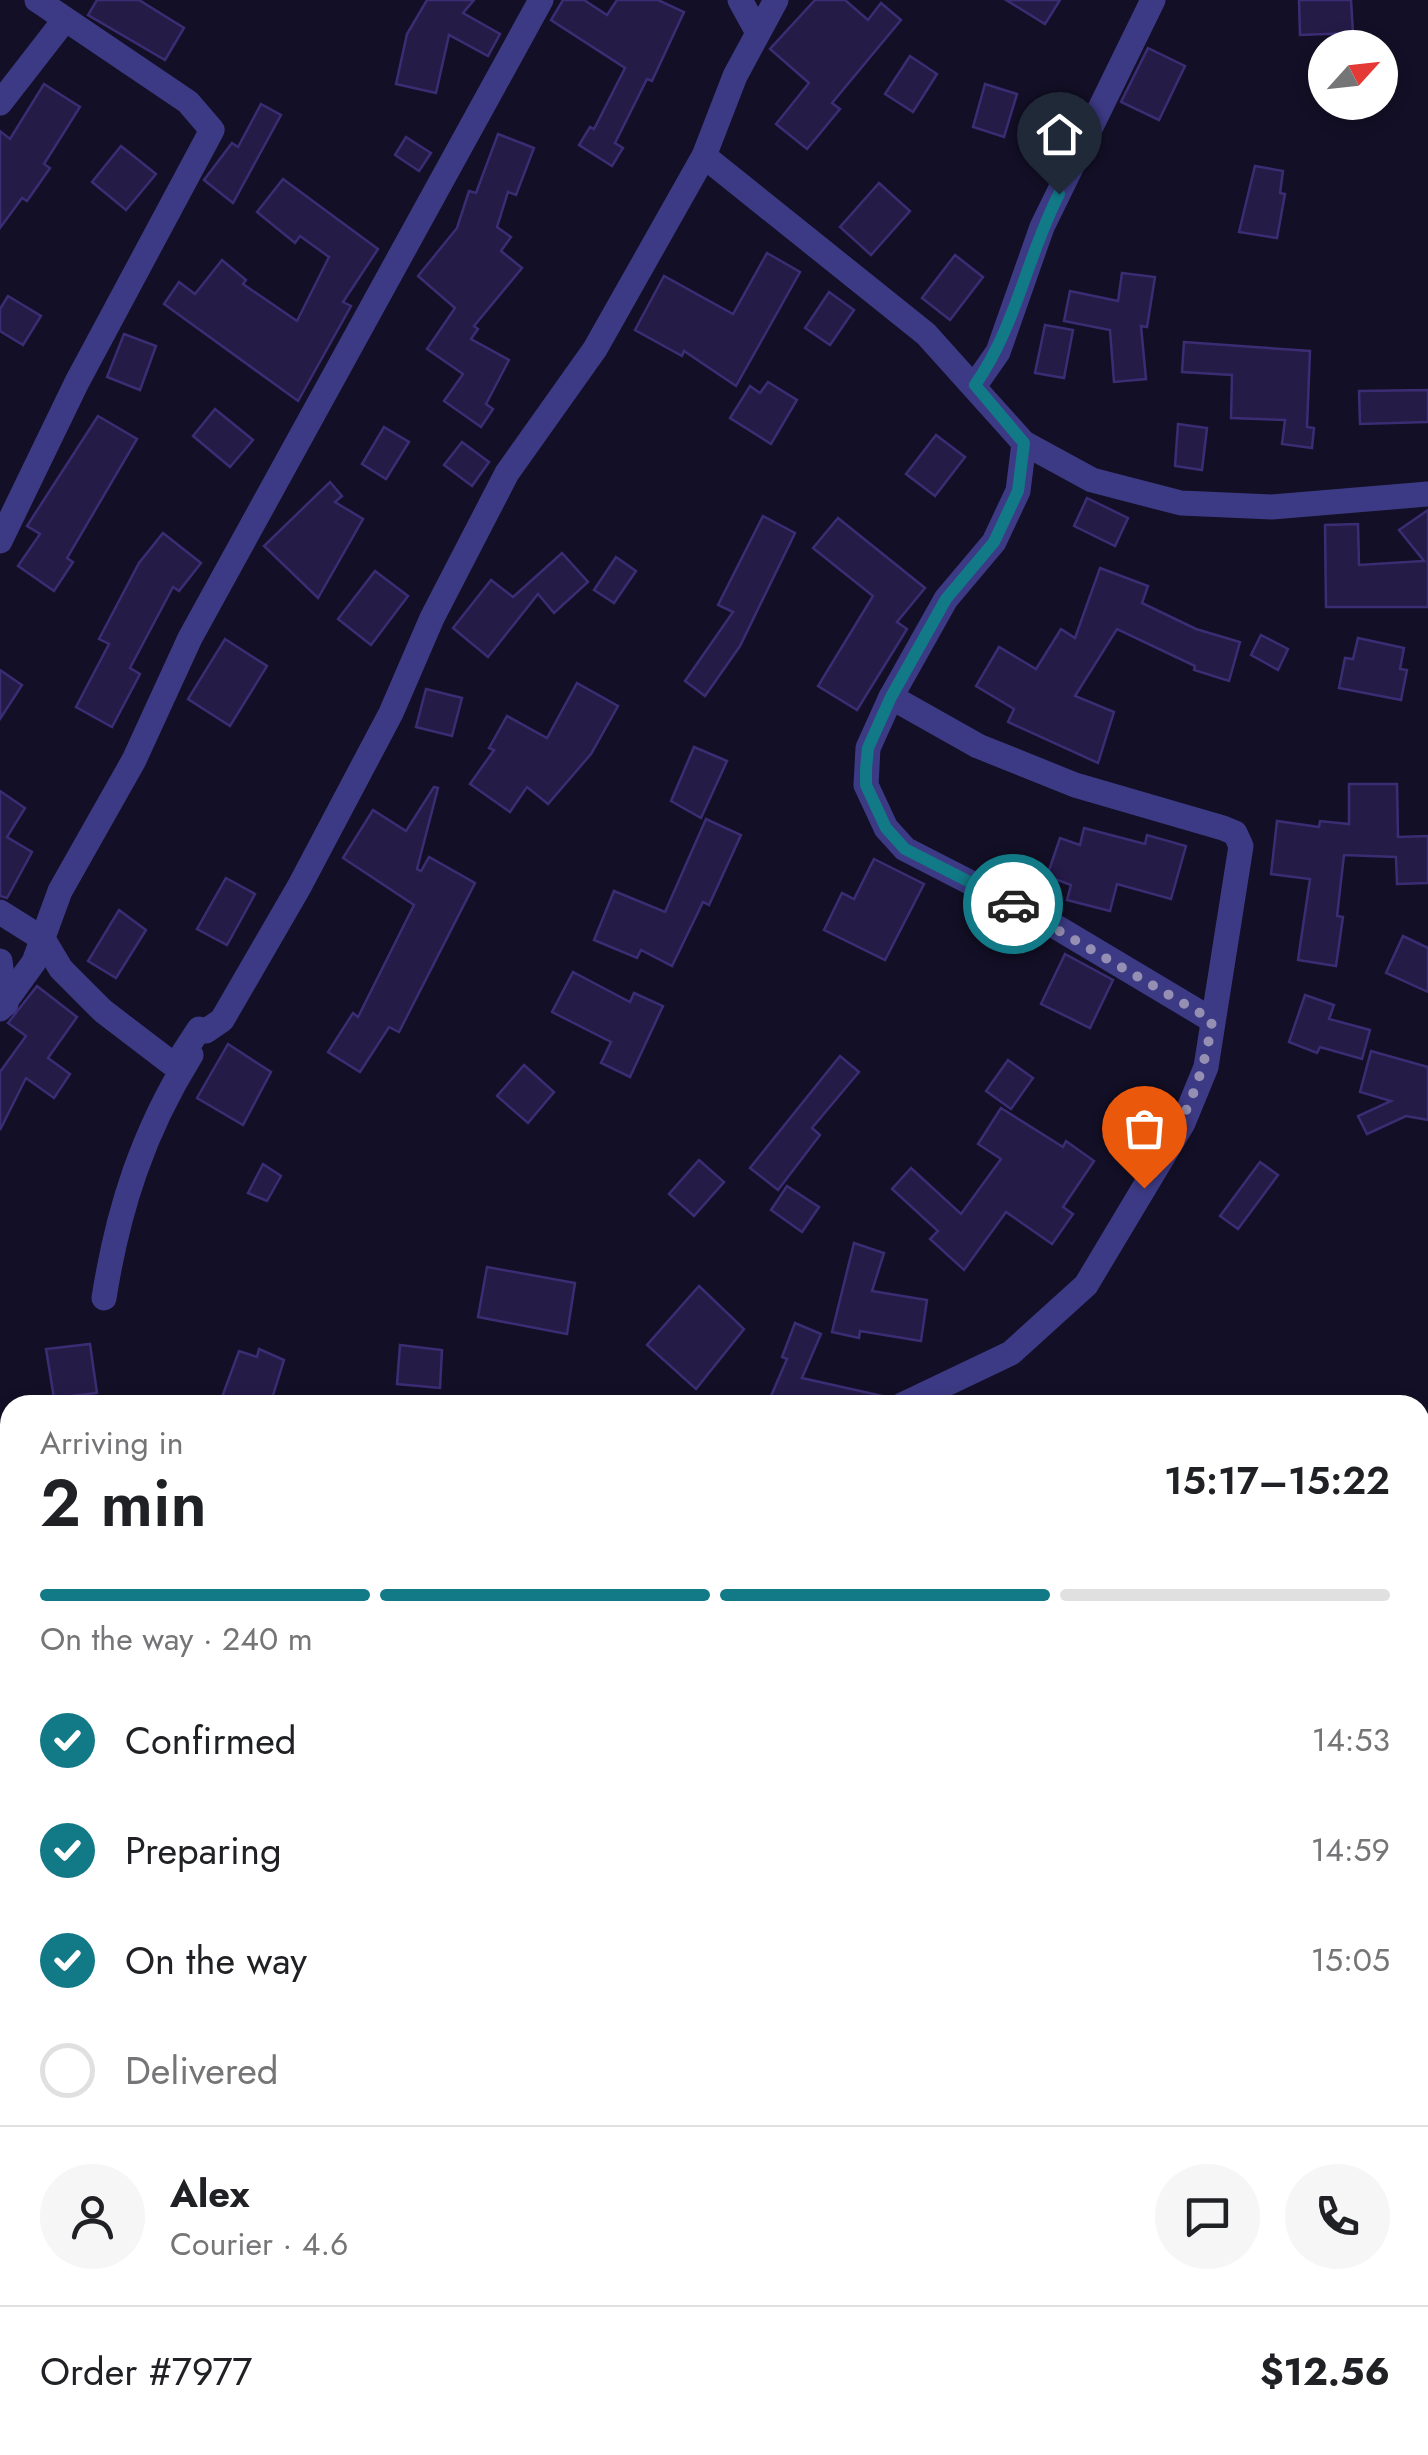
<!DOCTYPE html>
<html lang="en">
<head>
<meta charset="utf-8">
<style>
	body { margin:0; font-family:Jost,sans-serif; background:#f6f6f6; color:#202124; height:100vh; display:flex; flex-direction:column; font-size:38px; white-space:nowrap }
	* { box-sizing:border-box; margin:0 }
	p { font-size:32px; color:#757577 }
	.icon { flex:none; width:55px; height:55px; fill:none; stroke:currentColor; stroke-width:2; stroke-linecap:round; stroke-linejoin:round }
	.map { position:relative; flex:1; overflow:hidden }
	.sheet { position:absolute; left:0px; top:1395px; width:1430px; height:1060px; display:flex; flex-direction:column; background:#fff; border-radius:30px 30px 0 0; box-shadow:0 5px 15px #0003 }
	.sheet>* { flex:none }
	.needle { width:65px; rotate:63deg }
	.controls { position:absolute; left:1308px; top:30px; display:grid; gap:20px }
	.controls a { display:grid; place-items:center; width:90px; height:90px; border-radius:50%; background:#fff; box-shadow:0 5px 15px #0003; font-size:50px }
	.pin { position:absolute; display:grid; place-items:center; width:85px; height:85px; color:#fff; margin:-102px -42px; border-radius:50% 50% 50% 0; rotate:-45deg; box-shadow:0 0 10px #0007 }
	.pin .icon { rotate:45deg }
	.courier { position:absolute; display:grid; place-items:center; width:100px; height:100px; margin:-50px; border:8px solid #127987; border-radius:50%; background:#fff; color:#222; box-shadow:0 2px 12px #0007 }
	.head em { font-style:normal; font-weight:600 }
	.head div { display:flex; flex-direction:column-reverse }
	.head { display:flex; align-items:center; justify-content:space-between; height:170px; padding:0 40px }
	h1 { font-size:65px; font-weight:600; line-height:75px }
	.bar { display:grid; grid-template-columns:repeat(4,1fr); gap:15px 10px; align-content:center; height:120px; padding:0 40px }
	.bar i { height:12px; border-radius:8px; background:#e0e0e0 }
	.bar .selected { background:#127987 }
	.bar p { grid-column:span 4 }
	.line { display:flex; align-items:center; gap:25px; padding:0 40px; border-top:2px solid #e0e0e0 }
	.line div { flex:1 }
	.round { display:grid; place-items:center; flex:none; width:105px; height:105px; border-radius:52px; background:#f6f6f6 }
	ol { padding:0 40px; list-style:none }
	li { display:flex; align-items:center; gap:30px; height:110px }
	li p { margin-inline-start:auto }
	li .icon { padding:10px; border-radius:50%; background:#127987; color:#fff; stroke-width:4 }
	li:last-child { color:#757577 }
	li i { width:55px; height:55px; border:5px solid #e0e0e0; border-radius:50% }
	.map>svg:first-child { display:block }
	.building { fill:#241b47; stroke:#3b2d73; stroke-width:2.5 }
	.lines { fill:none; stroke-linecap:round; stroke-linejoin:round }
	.minor { stroke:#3d3a85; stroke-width:25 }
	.done { stroke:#948fb3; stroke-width:10; stroke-dasharray:0 18 }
	.route { stroke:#127987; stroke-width:12 }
</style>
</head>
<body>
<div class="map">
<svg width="1428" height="2455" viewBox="0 0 1428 2455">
	<rect width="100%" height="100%" fill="#130f26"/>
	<g class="building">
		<polygon points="97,0 139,0 184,28 165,60 88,15"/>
		<polygon points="427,0 474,0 463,13 500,34 488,56 449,35 436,93 396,84 407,34"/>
		<polygon points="563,0 584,0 607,15 617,0 658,0 684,12 652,81 647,79 615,143 623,148 612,166 579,145 590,127 594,129 625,68 551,20"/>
		<polygon points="815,0 845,0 868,20 881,3 901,20 832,103 840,109 807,149 776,124 809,83 770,49"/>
		<polygon points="1006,0 1060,0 1045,24"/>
		<polygon points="1299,0 1351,0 1353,33 1300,35"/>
		<polygon points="1148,48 1185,66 1159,120 1121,102"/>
		<polygon points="910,56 937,74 913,112 885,94"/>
		<polygon points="44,84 80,107 44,164 50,168 27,201 22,198 0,228 0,131 10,139"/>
		<polygon points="985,84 1017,94 1004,137 973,127"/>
		<polygon points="261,104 281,115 233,203 204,180 232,143 238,147"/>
		<polygon points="498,134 534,148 516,195 508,192 497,227 511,237 501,251 522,268 474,326 478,329 471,339 509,360 486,404 493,409 481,427 444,401 463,374 427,349 455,308 418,276 457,228 469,191 476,193"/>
		<polygon points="406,137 431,153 419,171 395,155"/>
		<polygon points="121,146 156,174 126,210 92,182"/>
		<polygon points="1255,166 1283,171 1280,193 1285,194 1277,238 1239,232"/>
		<polygon points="283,179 378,249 343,302 351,306 298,401 164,304 179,282 195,294 222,260 246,280 243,284 297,321 329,257 300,236 295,243 257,212"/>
		<polygon points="879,183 910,211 871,255 840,227"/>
		<polygon points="767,253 800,272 736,386 684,351 682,356 635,330 664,276 733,314"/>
		<polygon points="955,255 983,277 950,320 922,298"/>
		<polygon points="1122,273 1155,277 1147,327 1141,326 1146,379 1114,382 1110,330 1064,321 1070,291 1118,301"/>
		<polygon points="829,292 854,310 830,345 805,328"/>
		<polygon points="8,296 41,316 23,345 0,331 0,309"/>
		<polygon points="1045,325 1073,330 1064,378 1035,373"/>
		<polygon points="124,334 156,346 140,390 107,377"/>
		<polygon points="1184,342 1310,351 1307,427 1314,428 1312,448 1282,444 1285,420 1231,418 1232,375 1182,372"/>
		<polygon points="768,382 797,400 771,444 730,418 750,386 760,393"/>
		<polygon points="1428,390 1428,422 1360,424 1359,391"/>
		<polygon points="215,409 253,440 230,467 193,436"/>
		<polygon points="98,416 137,439 67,558 73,562 54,591 18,566 40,534 27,526"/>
		<polygon points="1178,424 1207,428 1202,470 1175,466"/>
		<polygon points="384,427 409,442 386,479 362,464"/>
		<polygon points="936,435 965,457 935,496 906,474"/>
		<polygon points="462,442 489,462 472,486 444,465"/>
		<polygon points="330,482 342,496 335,502 363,519 318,598 264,546"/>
		<polygon points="1087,498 1128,518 1115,546 1074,526"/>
		<polygon points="1428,510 1428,607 1326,607 1325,525 1358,524 1359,565 1424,561 1399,530"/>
		<polygon points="763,516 795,533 740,646 705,696 685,681 733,612 718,605"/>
		<polygon points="838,518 925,588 897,622 907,629 857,710 818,686 873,596 813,548"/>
		<polygon points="163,533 201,563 179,591 173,587 130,668 140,674 112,727 76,707 109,644 99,639 139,563"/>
		<polygon points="562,553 588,582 554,613 538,594 488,657 453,628 491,580 513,597"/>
		<polygon points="616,557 636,571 614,603 594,590"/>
		<polygon points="1100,568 1148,586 1142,603 1196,629 1240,642 1229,681 1194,670 1195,666 1117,629 1075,696 1114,712 1098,763 1008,722 1014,709 976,686 999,647 1036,669 1061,629 1075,638"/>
		<polygon points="375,571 408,596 371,645 338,619"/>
		<polygon points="1261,635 1288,649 1278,670 1251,655"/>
		<polygon points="1358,638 1404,648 1400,669 1407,670 1401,700 1339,688 1345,658 1353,659"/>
		<polygon points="225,639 267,666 230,726 188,699"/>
		<polygon points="0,670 22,685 0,719"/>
		<polygon points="577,683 618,706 591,754 548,804 527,787 510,812 470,784 494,750 489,748 507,716 547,738"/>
		<polygon points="426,689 462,698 452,736 416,727"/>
		<polygon points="694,747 727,761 701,818 671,801"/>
		<polygon points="1349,784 1397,784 1398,837 1428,836 1428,883 1397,884 1396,857 1344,855 1337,916 1343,917 1336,966 1298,960 1310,879 1271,874 1277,821 1319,827 1320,821 1349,824"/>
		<polygon points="434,787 438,788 417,869 421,871 429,857 475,883 399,1032 389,1027 360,1072 328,1052 353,1013 358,1017 414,905 343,858 373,810 406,831"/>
		<polygon points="0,791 25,808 7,837 32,852 7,898 0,896"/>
		<polygon points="706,819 741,835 709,905 703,902 672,966 641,950 637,958 594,940 614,891 665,912"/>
		<polygon points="1084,828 1145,844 1147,835 1186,846 1171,899 1117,884 1110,911 1067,900 1071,885 1047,876 1060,838 1080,845"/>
		<polygon points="874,859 924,884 885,960 824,930 842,893 854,899"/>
		<polygon points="226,878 255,894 227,945 197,929"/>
		<polygon points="119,910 146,930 116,978 88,961"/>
		<polygon points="1403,936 1428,948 1428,992 1386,973"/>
		<polygon points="1065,954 1113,980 1090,1028 1041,1004"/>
		<polygon points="573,972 630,1002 634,993 663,1006 630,1077 601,1063 611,1042 552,1012"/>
		<polygon points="37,986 77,1017 48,1058 70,1074 54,1098 26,1078 0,1130 0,1072 26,1036 8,1023"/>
		<polygon points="1305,995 1334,1005 1329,1019 1370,1030 1362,1059 1320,1047 1317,1053 1289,1042"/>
		<polygon points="228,1044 271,1072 243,1125 197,1098"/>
		<polygon points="1371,1051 1428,1067 1428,1120 1406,1116 1367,1134 1358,1116 1391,1101 1360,1092"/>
		<polygon points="840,1056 859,1072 812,1128 820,1135 778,1190 750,1168"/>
		<polygon points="1008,1060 1033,1078 1011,1109 986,1091"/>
		<polygon points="524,1065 554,1092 528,1123 497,1096"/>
		<polygon points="1001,1108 1063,1147 1066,1141 1094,1161 1063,1207 1073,1214 1052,1244 1006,1212 964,1270 930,1239 938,1231 892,1189 911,1168 961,1214 1001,1159 978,1144"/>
		<polygon points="699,1160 724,1182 694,1216 669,1194"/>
		<polygon points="1260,1162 1278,1175 1238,1229 1220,1216"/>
		<polygon points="263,1164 281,1176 267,1201 248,1193"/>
		<polygon points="787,1186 819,1207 802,1232 771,1210"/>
		<polygon points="854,1243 884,1253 872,1291 927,1300 921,1341 860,1331 859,1338 832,1332"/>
		<polygon points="487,1267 575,1283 567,1334 478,1317"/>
		<polygon points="699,1286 744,1329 696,1389 647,1345"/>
		<polygon points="795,1323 821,1334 802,1378 887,1397 886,1405 790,1405 771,1396 787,1359 782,1357"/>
		<polygon points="90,1344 97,1393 54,1398 46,1349"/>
		<polygon points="400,1345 442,1350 440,1388 397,1384"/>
		<polygon points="259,1349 284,1360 270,1405 244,1405 222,1397 239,1351 257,1357"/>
	</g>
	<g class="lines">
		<g class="minor">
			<polyline points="740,0 757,31"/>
			<polyline points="0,103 63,22"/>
			<polyline points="704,156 926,334 1024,443 1092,480 1181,503 1272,507 1428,494"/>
			<polyline points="975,385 998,352 1042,227 1153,0"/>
			<polyline points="1024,443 1018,491 994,542 946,599 891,697 868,748 866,785 886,828 905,849 1053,925 1212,1020"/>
			<polyline points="0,541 77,382 212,130 188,102 37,0"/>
			<polyline points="891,697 978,746 1075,785 1223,828 1235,833 1241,846 1206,1067 1183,1123 1086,1285 1011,1353 902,1405"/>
			<polyline points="0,912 43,939 61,969 103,1011 175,1066 199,1029 206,1031 222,1020 299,887 391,713 432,618 507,473 595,349 704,156 735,76 776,0"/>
			<polyline points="0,961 6,1004"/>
			<polyline points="0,1009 34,962 60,891 134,760 190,638 541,0"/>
			<path d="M104,1298C118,1209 143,1132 191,1055"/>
			<polyline points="1420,2296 1428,2299"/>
			<polyline points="0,2381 10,2382"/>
			<polyline points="112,2445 112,2455"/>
			<polyline points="992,2445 996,2455"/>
		</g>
	</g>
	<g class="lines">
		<path class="done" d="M1013,904L1212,1020C1204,1084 1177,1133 1144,1188"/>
		<path class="route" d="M1013,904L905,849L886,828L866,785V769L868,748L891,697L946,599L994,542L1018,491L1024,443L975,385C1016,327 1027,256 1059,194"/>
	</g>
</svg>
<div class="controls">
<a><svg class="needle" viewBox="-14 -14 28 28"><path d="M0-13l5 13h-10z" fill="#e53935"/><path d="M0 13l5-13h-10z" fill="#757577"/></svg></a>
</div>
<div class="pin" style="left:1144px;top:1188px;background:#ea580c"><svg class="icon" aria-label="bag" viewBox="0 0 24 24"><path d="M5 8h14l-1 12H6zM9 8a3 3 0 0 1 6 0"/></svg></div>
<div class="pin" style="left:1059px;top:194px;background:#1f2937"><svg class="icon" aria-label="home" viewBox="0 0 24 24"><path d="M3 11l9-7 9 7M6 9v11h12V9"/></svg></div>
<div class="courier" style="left:1013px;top:904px"><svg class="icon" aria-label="car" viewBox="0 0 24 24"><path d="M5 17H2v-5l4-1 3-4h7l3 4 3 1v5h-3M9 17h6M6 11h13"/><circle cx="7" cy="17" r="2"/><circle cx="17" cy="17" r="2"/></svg></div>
<section class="sheet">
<div class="head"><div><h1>2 min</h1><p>Arriving in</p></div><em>15:17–15:22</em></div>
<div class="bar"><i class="selected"></i><i class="selected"></i><i class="selected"></i><i></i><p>On the way · 240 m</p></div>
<ol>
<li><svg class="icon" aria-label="check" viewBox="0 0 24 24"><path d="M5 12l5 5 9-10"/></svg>Confirmed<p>14:53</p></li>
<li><svg class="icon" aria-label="check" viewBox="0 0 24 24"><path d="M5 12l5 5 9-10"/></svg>Preparing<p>14:59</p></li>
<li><svg class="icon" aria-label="check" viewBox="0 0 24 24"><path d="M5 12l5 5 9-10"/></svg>On the way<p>15:05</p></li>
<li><i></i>Delivered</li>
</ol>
<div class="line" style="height:180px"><a class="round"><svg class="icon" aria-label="person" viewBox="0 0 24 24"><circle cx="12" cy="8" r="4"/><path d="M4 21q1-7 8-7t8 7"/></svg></a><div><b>Alex</b><p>Courier · 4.6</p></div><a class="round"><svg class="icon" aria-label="chat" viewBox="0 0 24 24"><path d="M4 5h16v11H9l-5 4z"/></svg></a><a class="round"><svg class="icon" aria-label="phone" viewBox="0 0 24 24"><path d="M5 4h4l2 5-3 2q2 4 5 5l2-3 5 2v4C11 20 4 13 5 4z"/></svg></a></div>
<div class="line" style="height:130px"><div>Order #7977</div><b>$12.56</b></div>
</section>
</div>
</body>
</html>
